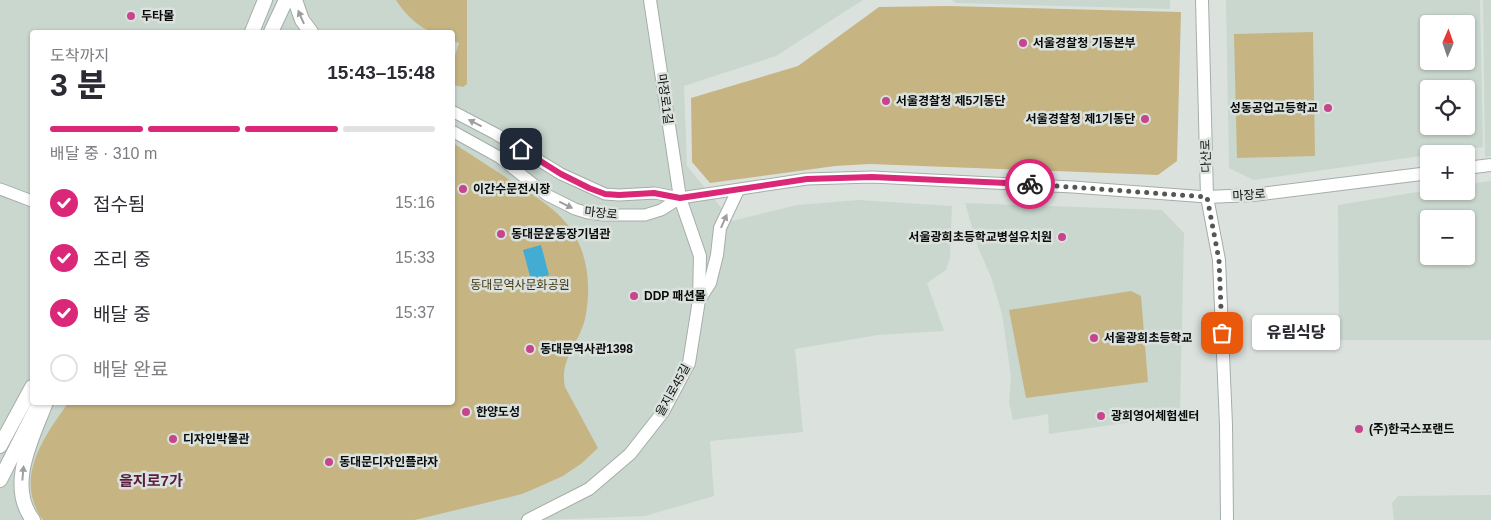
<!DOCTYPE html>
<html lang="ko">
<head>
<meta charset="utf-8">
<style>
	body { margin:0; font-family:Arial,"Noto Sans KR",sans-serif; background:#f7f7f7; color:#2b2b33; height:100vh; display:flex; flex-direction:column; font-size:19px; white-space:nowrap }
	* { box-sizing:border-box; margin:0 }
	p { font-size:16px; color:#7c7c81 }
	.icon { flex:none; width:28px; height:28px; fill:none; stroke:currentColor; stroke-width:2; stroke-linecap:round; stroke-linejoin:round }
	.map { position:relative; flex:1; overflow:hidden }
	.sheet { position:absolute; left:30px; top:30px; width:425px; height:375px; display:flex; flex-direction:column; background:#fff; border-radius:5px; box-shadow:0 1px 4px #0004 }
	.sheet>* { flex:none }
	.needle { width:32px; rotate:2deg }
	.buttons { position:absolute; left:1420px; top:15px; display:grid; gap:10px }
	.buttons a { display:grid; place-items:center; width:55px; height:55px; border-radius:5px; background:#fff; box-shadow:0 1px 4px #0004; font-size:25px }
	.pin { position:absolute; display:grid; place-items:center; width:42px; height:42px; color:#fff; margin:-21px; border-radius:10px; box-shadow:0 2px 8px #0006 }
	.courier { position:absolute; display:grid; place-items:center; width:50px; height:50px; margin:-25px; border:4px solid #db2777; border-radius:50%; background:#fff; color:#222; box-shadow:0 1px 6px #0007 }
	.bubble { position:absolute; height:35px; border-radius:5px; background:#fff; box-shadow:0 1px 4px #0004; font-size:16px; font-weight:800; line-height:35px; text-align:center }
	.summary em { font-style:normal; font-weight:800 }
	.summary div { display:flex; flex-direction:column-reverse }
	.summary { display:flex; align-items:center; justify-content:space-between; height:85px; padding:0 20px }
	h1 { font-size:32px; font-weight:800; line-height:38px }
	.bar { display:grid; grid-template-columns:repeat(4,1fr); gap:8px 5px; align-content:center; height:60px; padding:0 20px }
	.bar i { height:6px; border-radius:4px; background:#e1e1e2 }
	.bar .selected { background:#db2777 }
	.bar p { grid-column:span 4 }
	ol { padding:0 20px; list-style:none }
	li { display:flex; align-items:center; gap:15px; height:55px }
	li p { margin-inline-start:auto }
	li .icon { padding:5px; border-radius:50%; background:#db2777; color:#fff; stroke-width:4 }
	li:last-child { color:#7c7c81 }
	li i { width:28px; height:28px; border:2px solid #e1e1e2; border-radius:50% }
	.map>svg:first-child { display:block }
	.built { fill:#c9d7cf; fill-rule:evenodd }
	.green { fill:#c6b583 }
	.water { fill:#43acd3 }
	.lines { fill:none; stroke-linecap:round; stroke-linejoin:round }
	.tertiary-casing { stroke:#a6ada9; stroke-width:13 }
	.secondary-casing { stroke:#a6ada9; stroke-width:14 }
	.primary-casing { stroke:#a6ada9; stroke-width:16 }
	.tertiary { stroke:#fff; stroke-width:11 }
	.secondary { stroke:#fff; stroke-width:12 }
	.primary { stroke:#fff; stroke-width:14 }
	.oneway { fill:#9d9e9d }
	.done { stroke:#535755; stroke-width:5; stroke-dasharray:0 9 }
	.route { stroke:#db2777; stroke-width:6 }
	.poi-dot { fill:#c7458d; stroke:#dbe2de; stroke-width:2 }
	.labels { text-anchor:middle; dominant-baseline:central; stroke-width:5; stroke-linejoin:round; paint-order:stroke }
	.poi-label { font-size:12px; font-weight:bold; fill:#0a0c0b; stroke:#dbe2de; text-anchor:start }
	.street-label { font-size:12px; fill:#0a0c0b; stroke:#dbe2de }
	.park-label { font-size:12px; fill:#41350f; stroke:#dbe2de }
	.quarter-label { font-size:15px; font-weight:bold; fill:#591b3e; stroke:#dbe2de }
</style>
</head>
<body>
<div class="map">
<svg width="1491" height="520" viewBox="0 0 1491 520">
	<rect width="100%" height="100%" fill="#dbe2de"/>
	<g class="built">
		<path d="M0,0H863L776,56L684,86L687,166L732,221L797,205L859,200L952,206L950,258L946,270L927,283L944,331L878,335L795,349L803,432L710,441L714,496L645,516L547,520H0ZM32,32H452V402H32Z"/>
		<polygon points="952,0 1170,0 1170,9 956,3"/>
		<path d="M1226,0H1480L1483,147L1254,180L1229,168ZM1429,24H1466V61H1429ZM1429,89H1466V126H1429Z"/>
		<polygon points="1483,0 1491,0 1491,156 1485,157"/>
		<path d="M1491,181V340H1339L1338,205L1429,190L1466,191V184ZM1429,219H1466V256H1429Z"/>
		<polygon points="965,203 1162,210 1184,233 1180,415 1049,434 1048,414 1013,420 1009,403 1011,377 1002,314 991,277 978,247"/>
		<polygon points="1491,495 1491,520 1394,520 1392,503 1398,496"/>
	</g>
	<g class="green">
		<path d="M396,0H467V84L463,87L453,85V62L459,43L453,41L452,32C447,32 441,33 436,32C421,31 404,13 396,0Z"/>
		<polygon points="949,6 1181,12 1177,161 1158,175 870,164 835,166 710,183 692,162 691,98 798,66 879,7"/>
		<polygon points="1313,32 1315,156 1237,158 1234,34"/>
		<path d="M453,143C472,155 491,168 510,180C533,195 560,210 574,234C589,259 591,291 585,319C579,344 559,359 565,387L598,448L582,463L563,476L543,485L522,494L415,520H43C13,479 44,437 68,403L452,402Z"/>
		<polygon points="1131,291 1141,296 1148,382 1026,398 1009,310"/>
	</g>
	<polygon class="water" points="541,245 549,275 531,280 523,250"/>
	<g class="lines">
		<defs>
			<g id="tertiary">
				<polyline points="452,111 496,134 561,174 605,194 619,195 655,193 680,198 807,179 872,177 1073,187 1207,197"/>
				<polyline points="452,131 499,157 547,195 575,209 588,213 604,215 645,215 661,210 680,198"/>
				<polyline points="0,189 32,201"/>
			</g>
			<g id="secondary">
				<polyline points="1202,0 1207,197 1219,260 1226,425 1227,520"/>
				<polyline points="1466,168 1491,165"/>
				<polyline points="1207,197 1253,195 1429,173"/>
				<polyline points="699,300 710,283 717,255 720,228 738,190"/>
				<polyline points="528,520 589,489 630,454 663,412 689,363 699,300 700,256 680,198 650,0"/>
			</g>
			<g id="primary">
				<polyline points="295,0 302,20 311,32"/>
				<polyline points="252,32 265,0"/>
				<polyline points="271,32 286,0"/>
				<polyline points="0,446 32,387"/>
				<polyline points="0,480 37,407"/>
				<path d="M33,520C6,485 33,437 46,402"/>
			</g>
		</defs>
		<use href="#tertiary" class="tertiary-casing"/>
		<use href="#secondary" class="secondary-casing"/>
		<use href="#primary" class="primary-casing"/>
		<use href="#tertiary" class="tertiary"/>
		<use href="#secondary" class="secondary"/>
		<use href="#primary" class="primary"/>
	</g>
	<defs><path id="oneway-solid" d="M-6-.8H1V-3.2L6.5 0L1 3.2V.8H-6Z" transform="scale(1.25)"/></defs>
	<g class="oneway">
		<use href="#oneway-solid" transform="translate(301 17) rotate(-114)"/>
		<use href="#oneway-solid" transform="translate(475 123) rotate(-153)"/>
		<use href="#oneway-solid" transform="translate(566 205) rotate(26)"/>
		<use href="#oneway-solid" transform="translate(724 221) rotate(-66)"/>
		<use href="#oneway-solid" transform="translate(23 473) rotate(-85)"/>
	</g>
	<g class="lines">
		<polyline class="done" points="1030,184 1207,197 1219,260 1222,333"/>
		<polyline class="route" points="521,149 561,174 589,188 605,194 619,195 654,193 680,198 807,179 872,177 1030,184"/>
	</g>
	<g class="poi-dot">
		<circle cx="131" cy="16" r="5"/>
		<circle cx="1023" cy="43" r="5"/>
		<circle cx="886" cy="101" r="5"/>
		<circle cx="1328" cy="108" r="5"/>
		<circle cx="1145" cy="119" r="5"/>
		<circle cx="463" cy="189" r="5"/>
		<circle cx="501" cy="234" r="5"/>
		<circle cx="1062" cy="237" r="5"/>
		<circle cx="634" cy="296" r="5"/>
		<circle cx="1094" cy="338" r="5"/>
		<circle cx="530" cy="349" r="5"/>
		<circle cx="466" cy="412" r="5"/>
		<circle cx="1101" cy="416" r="5"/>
		<circle cx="1359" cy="429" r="5"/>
		<circle cx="173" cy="439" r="5"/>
		<circle cx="329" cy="462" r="5"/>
	</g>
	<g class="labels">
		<g class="poi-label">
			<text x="141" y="16">두타몰</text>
			<text x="1033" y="43">서울경찰청 기동본부</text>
			<text x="896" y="101">서울경찰청 제5기동단</text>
			<text x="1318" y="108" text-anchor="end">성동공업고등학교</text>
			<text x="1135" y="119" text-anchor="end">서울경찰청 제1기동단</text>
			<text x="473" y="189">이간수문전시장</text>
			<text x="511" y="234">동대문운동장기념관</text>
			<text x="1052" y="237" text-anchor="end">서울광희초등학교병설유치원</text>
			<text x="644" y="296">DDP 패션몰</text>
			<text x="1104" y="338">서울광희초등학교</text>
			<text x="540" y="349">동대문역사관1398</text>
			<text x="476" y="412">한양도성</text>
			<text x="1111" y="416">광희영어체험센터</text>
			<text x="1369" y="429">(주)한국스포랜드</text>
			<text x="183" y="439">디자인박물관</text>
			<text x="339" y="462">동대문디자인플라자</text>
		</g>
		<g class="street-label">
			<text transform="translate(665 99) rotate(82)">마장로1길</text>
			<text transform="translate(1206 156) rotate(-92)">다산로</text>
			<text transform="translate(1249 195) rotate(-4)">마장로</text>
			<text transform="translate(601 213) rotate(6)">마장로</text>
			<text transform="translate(673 390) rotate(-61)">을지로45길</text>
		</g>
		<g class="park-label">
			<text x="520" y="285">동대문역사문화공원</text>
		</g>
		<g class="quarter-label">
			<text x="151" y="480">을지로7가</text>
		</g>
	</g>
</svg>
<div class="buttons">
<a><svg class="needle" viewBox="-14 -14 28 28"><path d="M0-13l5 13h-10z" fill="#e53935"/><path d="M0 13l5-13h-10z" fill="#7c7c81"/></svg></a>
<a><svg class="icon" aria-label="locate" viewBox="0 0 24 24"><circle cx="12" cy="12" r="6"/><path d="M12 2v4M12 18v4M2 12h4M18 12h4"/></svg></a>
<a>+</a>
<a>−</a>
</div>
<div class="pin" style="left:1222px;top:333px;background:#ea580c"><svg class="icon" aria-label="bag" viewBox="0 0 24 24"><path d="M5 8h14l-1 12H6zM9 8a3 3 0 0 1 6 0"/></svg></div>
<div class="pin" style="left:521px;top:149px;background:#1f2937"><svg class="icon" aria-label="home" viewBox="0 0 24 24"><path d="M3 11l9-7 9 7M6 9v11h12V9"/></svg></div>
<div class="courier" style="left:1030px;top:184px"><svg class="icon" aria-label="bike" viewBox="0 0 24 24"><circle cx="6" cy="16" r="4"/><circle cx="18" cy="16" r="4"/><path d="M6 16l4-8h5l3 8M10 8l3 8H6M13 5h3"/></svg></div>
<div class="bubble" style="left:1252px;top:315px;width:88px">유림식당</div>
<section class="sheet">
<div class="summary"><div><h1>3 분</h1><p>도착까지</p></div><em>15:43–15:48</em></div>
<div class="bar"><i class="selected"></i><i class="selected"></i><i class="selected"></i><i></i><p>배달 중 · 310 m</p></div>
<ol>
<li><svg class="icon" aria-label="check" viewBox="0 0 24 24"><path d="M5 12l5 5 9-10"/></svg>접수됨<p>15:16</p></li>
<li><svg class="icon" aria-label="check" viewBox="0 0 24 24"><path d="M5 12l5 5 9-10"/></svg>조리 중<p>15:33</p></li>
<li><svg class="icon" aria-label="check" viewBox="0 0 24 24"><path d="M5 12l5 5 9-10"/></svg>배달 중<p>15:37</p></li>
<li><i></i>배달 완료</li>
</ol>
</section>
</div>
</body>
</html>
